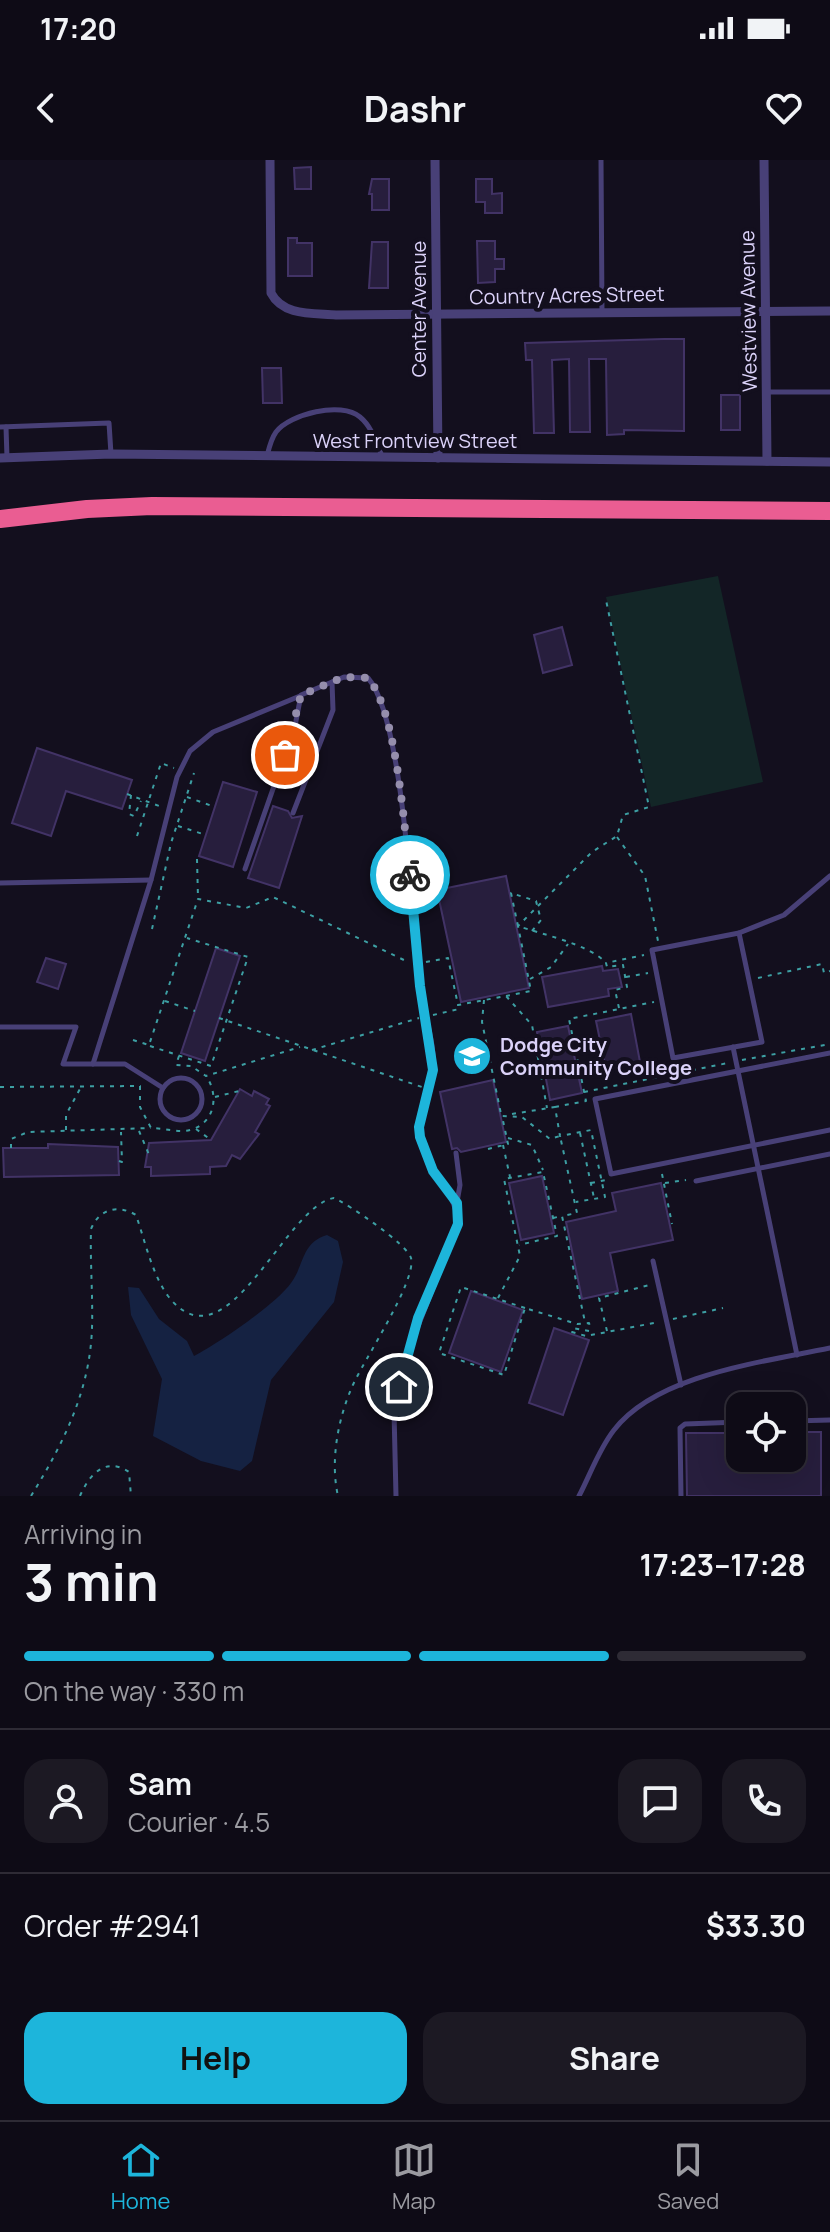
<!DOCTYPE html>
<html lang="en">
<head>
<meta charset="utf-8">
<style>
	body { margin:0; font-family:Manrope,sans-serif; background:#1c1923; color:#f1f3f6; height:100vh; display:flex; flex-direction:column; font-size:30px; white-space:nowrap }
	* { box-sizing:border-box; margin:0 }
	p { font-size:26px; color:#9b9ba1 }
	.icon { flex:none; width:44px; height:44px; fill:none; stroke:currentColor; stroke-width:2; stroke-linecap:round; stroke-linejoin:round }
	.map { position:relative; height:1336px; overflow:hidden }
	.panel { display:flex; flex-direction:column; background:#0e0b16; flex:1 }
	.panel>* { flex:none }
	.fabs { position:absolute; left:726px; top:1232px; display:grid; gap:16px }
	.fabs a { display:grid; place-items:center; width:80px; height:80px; border-radius:16px; background:#0e0b16; box-shadow:0 8px 32px #0002,0 0 0 2px #2e2b35; font-size:40px }
	.pin { position:absolute; display:grid; place-items:center; width:68px; height:68px; color:#fff; margin:-34px; border:4px solid #fff; border-radius:50%; box-shadow:0 2px 8px #0007 }
	.courier { position:absolute; display:grid; place-items:center; width:80px; height:80px; margin:-40px; border:6px solid #1db5db; border-radius:50%; background:#fff; color:#222; box-shadow:0 2px 10px #0007 }
	.summary em { font-style:normal; font-weight:700 }
	.summary div { display:flex; flex-direction:column-reverse }
	.summary { display:flex; align-items:center; justify-content:space-between; height:136px; padding:0 24px }
	h1 { font-size:52px; font-weight:700; line-height:60px }
	.bar { display:grid; grid-template-columns:repeat(4,1fr); gap:12px 8px; align-content:center; height:96px; padding:0 24px }
	.bar i { height:10px; border-radius:6px; background:#2e2b35 }
	.bar .on { background:#1db5db }
	.bar p { grid-column:span 4 }
	.line { display:flex; align-items:center; gap:20px; padding:0 24px; border-top:2px solid #2e2b35 }
	.line div { flex:1 }
	.round { display:grid; place-items:center; flex:none; width:84px; height:84px; border-radius:24px; background:#1c1923 }
	.button { display:flex; gap:16px; margin-top:auto; padding:16px 24px }
	.button a { flex:1; height:92px; border-radius:24px; background:#1db5db; color:#111; font-size:32px; font-weight:700; line-height:92px; text-align:center }
	.button a+a { background:#1c1923; color:#f1f3f6 }
	.status { display:flex; justify-content:space-between; align-items:center; height:56px; padding:0 40px; background:#0e0b16; direction:ltr }
	.status svg { height:22px; fill:currentColor }
	header { display:flex; justify-content:space-between; align-items:center; height:104px; padding:0 24px; background:#0e0b16; font-size:36px; font-weight:700 }
	.tab-bar { display:flex; justify-content:space-around; align-items:center; height:112px; border-top:2px solid #2e2b35; background:#0e0b16; font-size:22px; color:#9b9ba1 }
	.tab-bar a { display:grid; justify-items:center; gap:4px }
	.tab-bar .on { color:#1db5db }
	.map>svg:first-child { display:block }
	.green { fill:#132627 }
	.water { fill:#152242 }
	.building { fill:#271e3d; stroke:#423366; stroke-width:2 }
	.lines { fill:none; stroke-linecap:round; stroke-linejoin:round }
	.path { stroke:#3d9fa3; stroke-width:2; stroke-dasharray:4 6; stroke-linecap:butt }
	.lane { stroke:#484077; stroke-width:5 }
	.street { stroke:#484077; stroke-width:9 }
	.highway { stroke:#ea5d92; stroke-width:18 }
	.done { stroke:#958eac; stroke-width:8; stroke-dasharray:0 14.4 }
	.route { stroke:#1db5db; stroke-width:10 }
	.labels { text-anchor:middle; dominant-baseline:central; stroke-width:8; stroke-linejoin:round; paint-order:stroke }
	.street-label { font-size:20px; fill:#dbd2f9; stroke:#130f1e }
	.poi-label { font-size:20px; font-weight:bold; fill:#dbd2f9; stroke:#130f1e; text-anchor:start }
</style>
</head>
<body>
<div class="status"><b>17:20</b><svg viewBox="0 0 49 12"><path d="M0 12V9h3v3zM5 12V6h3v6zM10 12V3h3v9zM15 12V0h3v12zM26 1h20v11H26zM47 4h2v5h-2z"/></svg></div>
<header><svg class="icon" aria-label="back" viewBox="0 0 24 24"><path d="M15 5l-7 7 7 7"/></svg>Dashr<svg class="icon" aria-label="heart" viewBox="0 0 24 24"><path d="M12 20l-8-8c-3-5 5-10 8-4 3-6 11-1 8 4z"/></svg></header>
<div class="map">
<svg width="830" height="1336" viewBox="0 0 830 1336">
	<rect width="100%" height="100%" fill="#130f1e"/>
	<polygon class="green" points="718,416 763,622 651,647 606,437"/>
	<path class="water" d="M327,1075L338,1081L343,1102L334,1142L271,1220L252,1301L240,1311L201,1301L153,1276L162,1219L131,1155L128,1127L139,1128L159,1159L187,1181L194,1196C219,1183 275,1145 291,1123C305,1104 301,1083 327,1075Z"/>
	<g class="building">
		<polygon points="311,7 311,29 295,29 294,8"/>
		<polygon points="372,19 389,19 389,50 372,50 372,34 369,34"/>
		<polygon points="476,19 492,19 492,34 502,33 502,53 485,53 485,42 476,42"/>
		<polygon points="288,78 297,78 297,83 312,83 312,116 288,116"/>
		<polygon points="477,81 495,81 495,99 504,99 504,109 495,109 495,122 478,123"/>
		<polygon points="372,82 388,82 388,128 369,128"/>
		<polygon points="664,179 684,179 684,271 624,270 624,274 607,275 606,199 589,199 590,272 570,272 569,199 552,200 554,273 534,273 532,200 526,200 525,183"/>
		<polygon points="262,208 281,208 282,243 263,243"/>
		<rect x="721" y="235" width="19" height="35"/>
		<polygon points="562,467 572,505 543,513 534,475"/>
		<polygon points="37,588 132,620 122,649 66,631 51,676 12,663"/>
		<polygon points="223,622 257,632 233,707 199,696"/>
		<polygon points="273,646 288,651 292,658 302,656 279,728 248,718"/>
		<polygon points="506,716 529,828 461,842 437,730"/>
		<polygon points="216,788 240,796 205,901 181,893"/>
		<polygon points="46,798 66,804 58,829 37,822"/>
		<polygon points="602,806 603,811 618,809 622,827 608,829 609,836 548,847 542,817"/>
		<polygon points="631,854 640,902 606,909 596,861"/>
		<polygon points="568,866 582,933 550,940 537,872"/>
		<polygon points="493,920 506,982 461,992 457,988 452,989 440,932"/>
		<polygon points="240,929 252,936 254,931 269,939 266,944 270,946 255,972 259,974 240,999 232,995 226,1006 210,1007 210,1014 151,1016 151,1007 145,1007 149,983 211,980"/>
		<polygon points="48,984 118,987 119,1015 4,1017 3,988 48,988"/>
		<polygon points="542,1016 554,1073 521,1080 509,1023"/>
		<polygon points="661,1023 673,1080 610,1093 618,1131 582,1139 566,1062 616,1051 612,1033"/>
		<polygon points="471,1131 523,1150 501,1212 449,1193"/>
		<polygon points="554,1168 589,1180 563,1255 529,1243"/>
		<polygon points="792,1272 821,1272 821,1336 687,1336 686,1273 740,1273 740,1298 792,1298"/>
	</g>
	<g class="lines">
		<g class="path">
			<polyline points="127,634 159,646"/>
			<polyline points="131,635 129,654 134,656 141,641"/>
			<polyline points="187,637 215,647"/>
			<polyline points="178,666 206,675"/>
			<polyline points="137,676 161,603 174,608"/>
			<polyline points="617,677 645,716 658,781"/>
			<polyline points="197,699 198,738"/>
			<polyline points="152,769 171,683 194,613"/>
			<path d="M532,771L541,760L536,741L511,733L518,766C541,774 591,785 606,803"/>
			<polyline points="426,802 448,798 458,845"/>
			<polyline points="626,817 648,813"/>
			<polyline points="758,818 822,804 824,813 830,811"/>
			<polyline points="530,819 551,807 568,784"/>
			<polyline points="506,836 531,831 518,766 592,692 617,676 623,655 649,647 606,440"/>
			<polyline points="484,840 482,862 501,954"/>
			<polyline points="165,841 195,851"/>
			<polyline points="619,848 615,830 627,827 623,805 607,807 606,803 644,795"/>
			<polyline points="433,855 459,849 458,845 506,836 532,865 547,948"/>
			<polyline points="219,858 422,927"/>
			<polyline points="133,880 149,885 198,739 246,748 273,737 408,802"/>
			<polyline points="150,886 211,906 248,797 187,778"/>
			<polyline points="312,890 419,858"/>
			<polyline points="179,896 176,905 191,906 206,916 300,887"/>
			<polyline points="742,900 830,884"/>
			<path d="M0,927L140,926V947L151,968C164,968 178,973 190,970C216,963 219,934 206,916"/>
			<polyline points="584,932 728,903"/>
			<polyline points="215,937 239,931"/>
			<polyline points="555,947 586,941 569,859 654,842"/>
			<polyline points="512,954 555,947 560,976 591,970 605,1037 576,1042"/>
			<polyline points="196,969 211,980"/>
			<polyline points="66,970 66,955 82,925"/>
			<polyline points="139,971 150,997"/>
			<polyline points="580,973 594,1038"/>
			<polyline points="508,978 532,985 543,1010"/>
			<polyline points="503,985 510,1017"/>
			<polyline points="11,988 11,979 28,972 151,968"/>
			<polyline points="488,989 508,984 502,956 522,957 550,979 560,976 577,1053 562,1056"/>
			<polyline points="119,1001 122,1002 121,972"/>
			<polyline points="662,1014 672,1064"/>
			<polyline points="591,1023 606,1020"/>
			<polyline points="665,1023 686,1020"/>
			<polyline points="553,1058 562,1056 585,1162"/>
			<polyline points="498,1138 520,1096 504,1019 543,1012 557,1076 519,1085"/>
			<polyline points="525,1148 461,1127 439,1193 504,1215 525,1148 577,1164 589,1163 591,1170"/>
			<polyline points="673,1159 723,1148"/>
			<polyline points="589,1171 573,1168 572,1172 586,1176 659,1162"/>
			<polyline points="607,1171 599,1138 649,1125"/>
			<path d="M31,1336C63,1284 90,1231 92,1168C93,1135 90,1102 91,1069C99,1049 118,1044 136,1055C145,1081 152,1114 168,1136C227,1212 284,1046 334,1038C348,1044 407,1084 411,1098C417,1121 363,1201 352,1227C338,1259 330,1301 338,1336"/>
			<path d="M80,1336C89,1315 105,1296 129,1312L131,1336"/>
		</g>
		<g class="lane">
			<polyline points="601,0 602,153"/>
			<polyline points="768,232 830,232"/>
			<polyline points="0,267 109,263 111,294"/>
			<polyline points="6,267 7,298"/>
			<path d="M267,296C269,288 271,279 276,272C290,254 341,241 360,257C372,267 376,282 382,296"/>
			<polyline points="293,653 333,550 332,522"/>
			<path d="M245,709L295,566L301,535L344,517L368,518C404,559 412,765 420,828C424,854 436,886 433,912C430,934 416,954 420,977C427,1011 456,1030 458,1064L404,1202L394,1251L396,1336"/>
			<polyline points="0,723 151,720"/>
			<polygon points="739,773 762,882 673,898 652,790"/>
			<polyline points="739,773 784,755 830,716"/>
			<polyline points="0,867 76,867 63,904 125,904 163,928"/>
			<polyline points="733,887 797,1195"/>
			<polyline points="830,893 595,939 611,1014 830,970"/>
			<polyline points="93,904 151,720 177,617 190,591 213,572 300,536"/>
			<circle cx="181" cy="939" r="21"/>
			<polyline points="456,993 460,1025 457,1042"/>
			<polyline points="696,1021 830,994"/>
			<polyline points="653,1101 681,1225"/>
			<polyline points="792,1261 830,1260"/>
			<path d="M579,1336C590,1315 599,1289 614,1270C657,1214 764,1202 830,1188"/>
			<polyline points="681,1336 680,1268 685,1264 740,1262"/>
		</g>
		<g class="street">
			<path d="M270,0L271,133C283,156 312,153 336,155L830,151"/>
			<polyline points="435,0 438,298"/>
			<polyline points="764,0 767,301"/>
			<polyline points="0,298 111,294 830,302"/>
		</g>
		<polyline class="highway" points="0,359 87,349 152,346 830,351"/>
	</g>
	<g class="lines">
		<path class="done" d="M285,595L301,535L344,517L368,518C397,551 404,668 410,715"/>
		<polyline class="route" points="399,1227 418,1158 458,1064 457,1043 433,1011 420,977 419,967 433,910 420,826 410,715"/>
	</g>
	<defs>
		<symbol id="university-disc" viewBox="-11 -11 22 22"><circle r="9.5" fill="#1db5db" stroke="#130f1e"/><path d="M0-5L7-2L0 1L-7-2ZM-4 1L0 2.5L4 1V4Q0 6-4 4Z" fill="#fff"/></symbol>
	</defs>
	<g fill-rule="evenodd">
		<use href="#university-disc" x="450" y="874" width="44" height="44"/>
	</g>
	<g class="labels">
		<g class="street-label">
			<text transform="translate(567 135) rotate(-1)">Country Acres Street</text>
			<text transform="translate(418 149) rotate(-90)">Center Avenue</text>
			<text transform="translate(748 151) rotate(-91)">Westview Avenue</text>
			<text x="415" y="280">West Frontview Street</text>
		</g>
		<g class="poi-label">
			<text x="500" y="884">Dodge City<tspan x="500" dy="23">Community College</tspan></text>
		</g>
	</g>
</svg>
<div class="fabs">
<a><svg class="icon" aria-label="locate" viewBox="0 0 24 24"><circle cx="12" cy="12" r="6"/><path d="M12 2v4M12 18v4M2 12h4M18 12h4"/></svg></a>
</div>
<div class="pin" style="left:285px;top:595px;background:#ea580c"><svg class="icon" aria-label="bag" viewBox="0 0 24 24"><path d="M5 8h14l-1 12H6zM9 8a3 3 0 0 1 6 0"/></svg></div>
<div class="pin" style="left:399px;top:1227px;background:#1f2937"><svg class="icon" aria-label="home" viewBox="0 0 24 24"><path d="M3 11l9-7 9 7M6 9v11h12V9"/></svg></div>
<div class="courier" style="left:410px;top:715px"><svg class="icon" aria-label="bike" viewBox="0 0 24 24"><circle cx="6" cy="16" r="4"/><circle cx="18" cy="16" r="4"/><path d="M6 16l4-8h5l3 8M10 8l3 8H6M13 5h3"/></svg></div>
</div>
<section class="panel">
<div class="summary"><div><h1>3 min</h1><p>Arriving in</p></div><em>17:23–17:28</em></div>
<div class="bar"><i class="on"></i><i class="on"></i><i class="on"></i><i></i><p>On the way · 330 m</p></div>
<div class="line" style="height:144px"><a class="round"><svg class="icon" aria-label="person" viewBox="0 0 24 24"><circle cx="12" cy="8" r="4"/><path d="M4 21q1-7 8-7t8 7"/></svg></a><div><b>Sam</b><p>Courier · 4.5</p></div><a class="round"><svg class="icon" aria-label="chat" viewBox="0 0 24 24"><path d="M4 5h16v11H9l-5 4z"/></svg></a><a class="round"><svg class="icon" aria-label="phone" viewBox="0 0 24 24"><path d="M5 4h4l2 5-3 2q2 4 5 5l2-3 5 2v4C11 20 4 13 5 4z"/></svg></a></div>
<div class="line" style="height:104px"><div>Order #2941</div><b>$33.30</b></div>
<div class="button"><a>Help</a><a>Share</a></div>
</section>
<nav class="tab-bar">
<a class="on"><svg class="icon" aria-label="home" viewBox="0 0 24 24"><path d="M3 11l9-7 9 7M6 9v11h12V9"/></svg>Home</a>
<a><svg class="icon" aria-label="map" viewBox="0 0 24 24"><path d="M3 6l6-2 6 2 6-2v14l-6 2-6-2-6 2zM9 4v14M15 6v14"/></svg>Map</a>
<a><svg class="icon" aria-label="saved" viewBox="0 0 24 24"><path d="M7 4h10v16l-5-4-5 4z"/></svg>Saved</a>
</nav>
</body>
</html>
